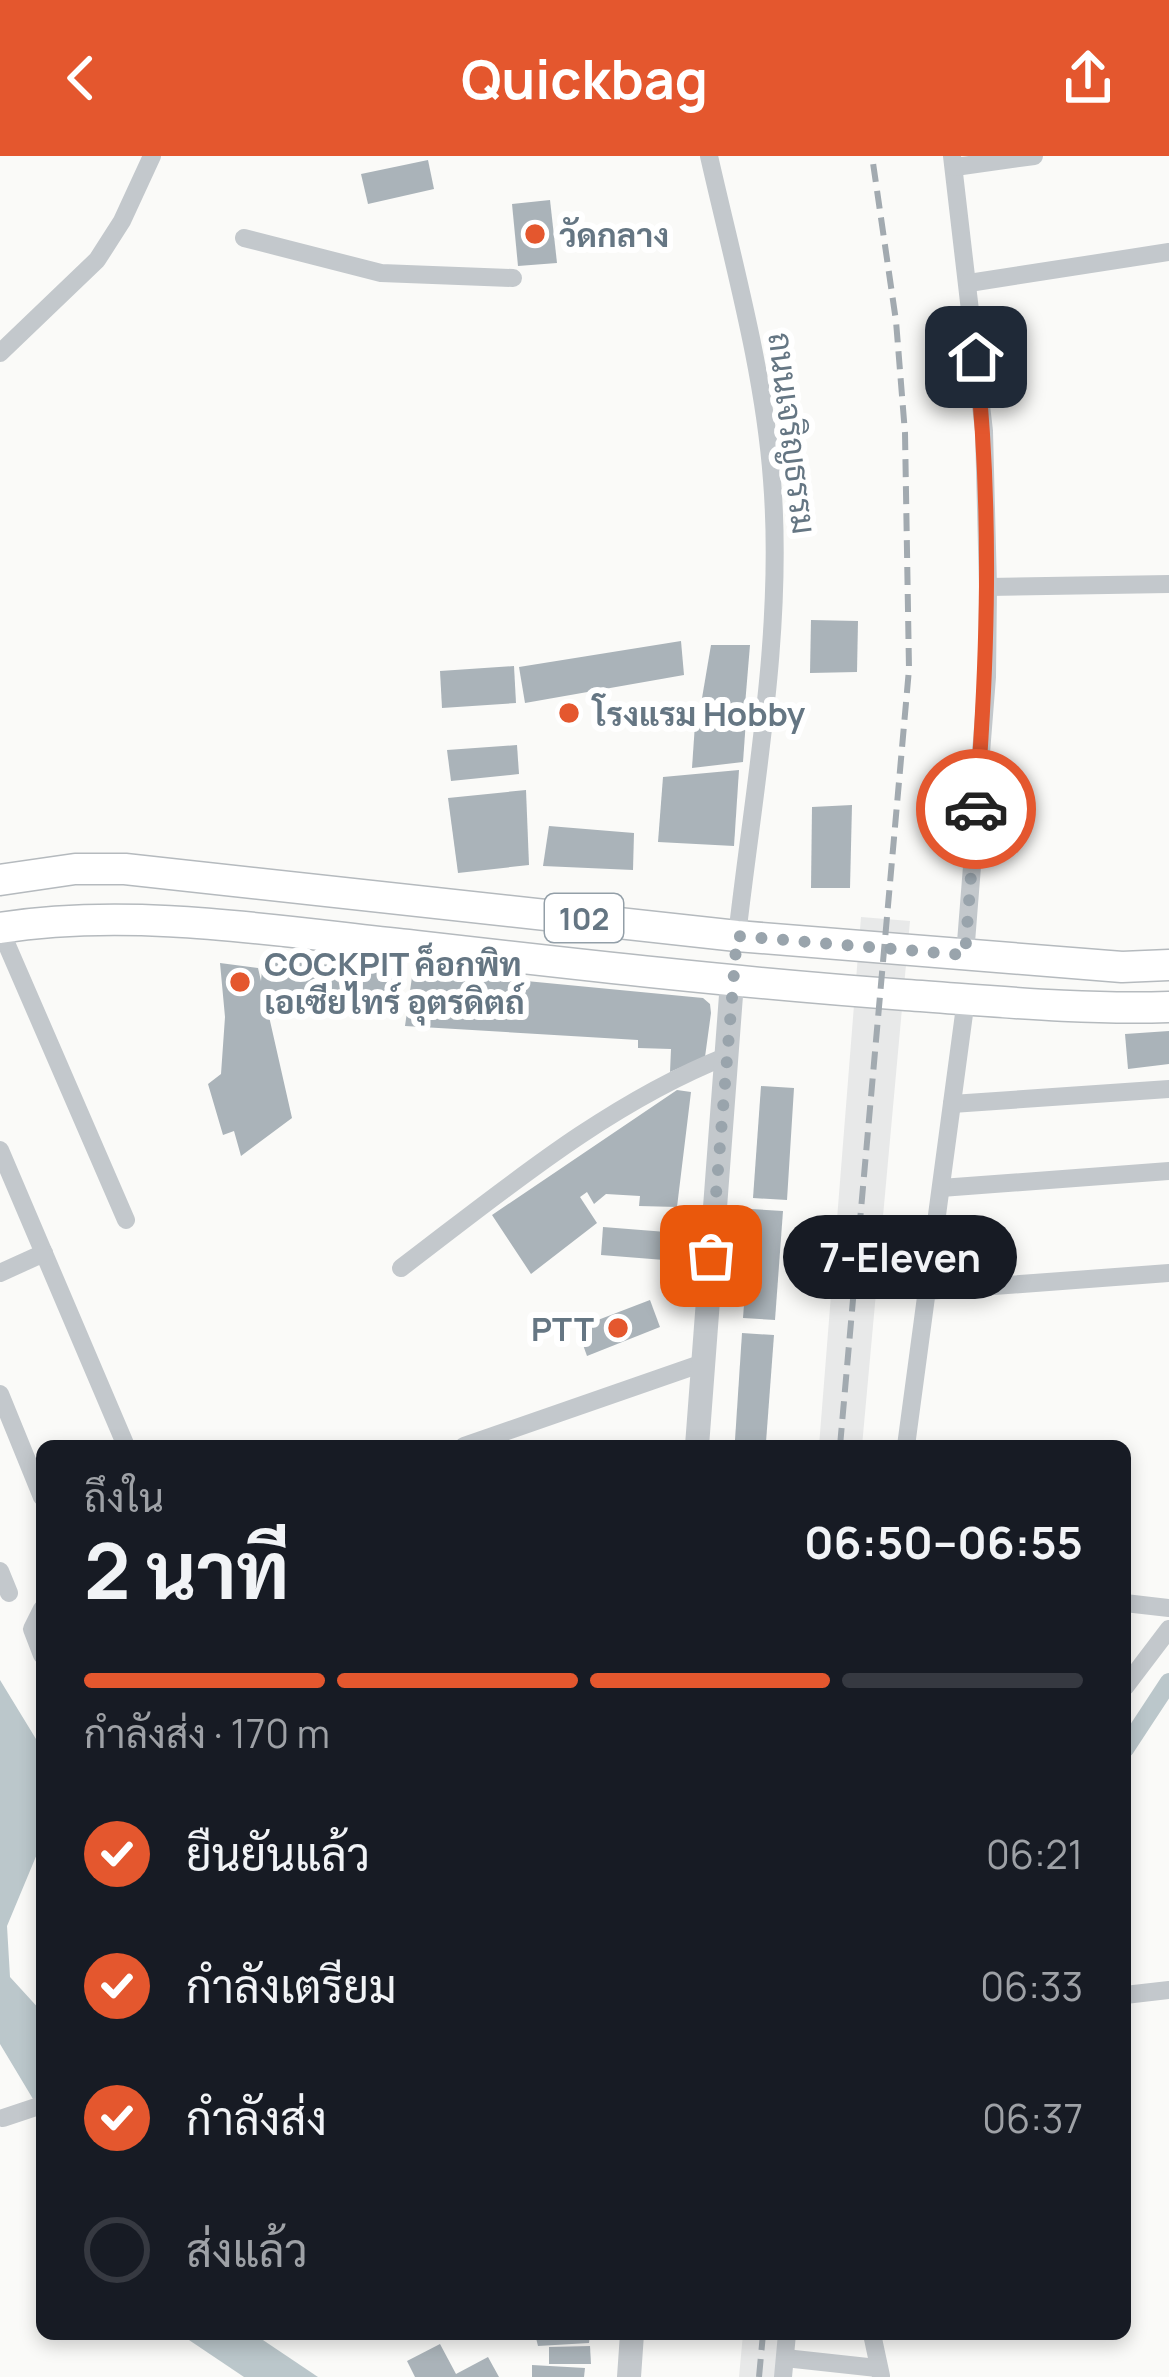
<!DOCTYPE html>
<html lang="th">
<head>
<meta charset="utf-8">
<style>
	body { margin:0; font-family:Manrope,Sarabun,sans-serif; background:#20242c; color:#f1f3f6; height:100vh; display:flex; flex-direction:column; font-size:45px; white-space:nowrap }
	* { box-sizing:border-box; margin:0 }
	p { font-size:39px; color:#9ea1a6 }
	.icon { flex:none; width:66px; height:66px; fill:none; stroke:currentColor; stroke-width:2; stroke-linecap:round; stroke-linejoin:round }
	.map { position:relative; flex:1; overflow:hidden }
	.details { position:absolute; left:36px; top:1284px; width:1095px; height:900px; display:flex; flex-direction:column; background:#171b24; border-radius:18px; box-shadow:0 6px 18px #0003 }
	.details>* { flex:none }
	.pin { position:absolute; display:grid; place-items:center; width:102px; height:102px; color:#fff; margin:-51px; border-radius:24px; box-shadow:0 6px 18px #0006 }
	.courier { position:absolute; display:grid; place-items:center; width:120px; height:120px; margin:-60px; border:9px solid #e4572e; border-radius:50%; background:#fff; color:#222; box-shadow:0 3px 15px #0007 }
	.bubble { position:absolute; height:84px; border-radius:42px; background:#171b24; box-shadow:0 6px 18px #0003; font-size:39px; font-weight:700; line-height:84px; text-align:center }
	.head em { font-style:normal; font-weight:700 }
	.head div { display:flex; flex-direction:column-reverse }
	.head { display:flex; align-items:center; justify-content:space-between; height:204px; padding:0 48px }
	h1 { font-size:78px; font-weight:700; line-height:90px }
	.bar { display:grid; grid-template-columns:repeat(4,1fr); gap:18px 12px; align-content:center; height:144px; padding:0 48px }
	.bar i { height:15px; border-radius:9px; background:#363941 }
	.bar .active { background:#e4572e }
	.bar p { grid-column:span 4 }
	ol { padding:0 48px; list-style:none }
	li { display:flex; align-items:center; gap:36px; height:132px }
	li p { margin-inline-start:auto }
	li .icon { padding:12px; border-radius:50%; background:#e4572e; color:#fff; stroke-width:4 }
	li:last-child { color:#9ea1a6 }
	li i { width:66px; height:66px; border:6px solid #363941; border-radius:50% }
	header { display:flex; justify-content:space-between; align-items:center; height:156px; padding:0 48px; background:#e4572e; color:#fff; font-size:54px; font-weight:700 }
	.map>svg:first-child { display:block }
	.built { fill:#e8e9e9 }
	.water { fill:#bbc7cb }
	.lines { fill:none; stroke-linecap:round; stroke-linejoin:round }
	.canal { stroke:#bbc7cb; stroke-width:18 }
	.building { fill:#aab3b9 }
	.primary-casing { stroke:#b5babe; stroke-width:33 }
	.minor { stroke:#c3c8cc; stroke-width:18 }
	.tertiary { stroke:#c3c8cc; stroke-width:24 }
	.primary { stroke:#fff; stroke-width:30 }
	.rail { stroke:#a2aab0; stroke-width:6; stroke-dasharray:18 9; stroke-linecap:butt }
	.done { stroke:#99a4ac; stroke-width:12; stroke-dasharray:0 21.6 }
	.route { stroke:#e4572e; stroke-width:15 }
	.poi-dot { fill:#e4572e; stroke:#fff; stroke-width:4.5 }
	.labels { text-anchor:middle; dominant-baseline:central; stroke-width:12; stroke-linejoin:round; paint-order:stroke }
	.shield { fill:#fff; stroke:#939fa8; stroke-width:3 }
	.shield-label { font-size:30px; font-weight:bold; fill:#657683 }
	.poi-label { font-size:33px; font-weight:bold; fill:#657683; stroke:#fff; text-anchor:start }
	.street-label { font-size:33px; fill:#657683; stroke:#fff }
</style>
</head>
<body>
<header><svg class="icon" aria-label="back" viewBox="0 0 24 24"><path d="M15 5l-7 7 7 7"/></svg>Quickbag<svg class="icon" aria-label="share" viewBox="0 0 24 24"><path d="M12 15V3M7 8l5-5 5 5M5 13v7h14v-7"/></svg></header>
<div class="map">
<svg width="1169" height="2221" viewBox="0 0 1169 2221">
	<rect width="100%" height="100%" fill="#fafaf8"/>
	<g class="built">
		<polygon points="861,761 910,765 862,1290 819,1290"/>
		<polygon points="743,2178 785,2178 781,2221 739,2221"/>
	</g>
	<g class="water">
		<polygon points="0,1524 36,1583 42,1602 42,1686 7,1770 10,1821 42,1856 42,1958 0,1888"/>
		<polygon points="180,2178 254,2178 318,2221 244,2221"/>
	</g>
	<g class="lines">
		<polyline class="canal" points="1125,1593 1169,1526"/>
	</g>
	<g class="building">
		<polygon points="428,4 434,33 368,48 361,18"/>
		<polygon points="550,44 557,107 518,110 512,48"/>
		<polygon points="811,464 858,465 857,516 810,517"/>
		<polygon points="681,485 684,519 525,547 519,511"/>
		<polygon points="711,489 750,489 745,549 701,548"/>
		<polygon points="514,510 516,547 442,552 440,515"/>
		<polygon points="746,564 743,606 692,612 695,568"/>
		<polygon points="517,589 519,618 451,625 447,594"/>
		<polygon points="739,614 734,690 658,686 663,621"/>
		<polygon points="526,634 529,709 458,717 448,642"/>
		<polygon points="852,649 850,732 811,732 812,651"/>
		<polygon points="549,670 634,677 633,714 543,710"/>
		<polygon points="263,802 399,816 393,861 268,856 292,962 241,1000 234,975 223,979 208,928 221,918 225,861 220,807 258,812 261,825"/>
		<polygon points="413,814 703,842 710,848 711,857 705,901 670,916 671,893 638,892 638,884 405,870"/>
		<polygon points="1169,875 1169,908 1128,913 1125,878"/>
		<polygon points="761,930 794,932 787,1044 753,1042"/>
		<polygon points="677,934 691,936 677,1051 639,1050 640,1040 606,1038 594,1048 587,1036 580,1041 597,1067 531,1118 492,1059"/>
		<polygon points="751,1053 783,1055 775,1164 743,1162"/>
		<polygon points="603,1071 679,1077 677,1105 601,1099"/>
		<polygon points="650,1144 660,1171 587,1200 577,1172"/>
		<polygon points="742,1177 774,1179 766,1286 735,1284"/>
		<polygon points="535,2178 590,2178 589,2187 538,2190"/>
		<polygon points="440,2188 456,2218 488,2201 499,2221 415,2221 407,2205"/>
		<polygon points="590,2190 591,2208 549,2208 549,2191"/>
		<polygon points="532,2209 585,2212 584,2221 532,2221"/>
	</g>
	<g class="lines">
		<defs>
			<g id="primary">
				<polyline points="0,724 75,713 125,713 737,780 1122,811 1169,809"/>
				<path d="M0,772C131,751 276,775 408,789C574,808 739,827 906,839C993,845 1081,854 1169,851"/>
			</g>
		</defs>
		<use href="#primary" class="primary-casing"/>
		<g class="minor">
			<path d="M709,0C733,106 764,215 772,324C784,475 754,630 737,780"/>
			<polyline points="952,0 984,275 988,431 987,521 965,799"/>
			<polyline points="955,11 1034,0"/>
			<polyline points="244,82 381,117 513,122"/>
			<polyline points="969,127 1169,96"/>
			<polyline points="0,197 97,104 122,65 152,0"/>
			<polyline points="988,431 1169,428"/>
			<polyline points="0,773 126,1064"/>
			<polyline points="952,948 1169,933"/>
			<polyline points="0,994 126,1290"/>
			<polyline points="941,1032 1169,1015"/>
			<path d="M401,1112C504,1034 606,948 727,900"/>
			<polyline points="0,1117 44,1097"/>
			<polyline points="927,1135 1169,1117"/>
			<polyline points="0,1238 42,1341"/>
			<polyline points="464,1290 703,1207"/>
			<polyline points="906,1290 966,843"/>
			<polyline points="0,1415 9,1437"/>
			<polyline points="1125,1447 1169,1452"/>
			<polyline points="42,1453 32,1473 42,1499"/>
			<polyline points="1125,1531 1169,1473"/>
			<polyline points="1125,1839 1169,1834"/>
			<polyline points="3,1962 42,1949"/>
			<polyline points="872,2178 881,2220"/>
			<polyline points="785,2202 877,2212"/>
			<polyline points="783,2221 787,2178"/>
		</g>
		<g class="tertiary">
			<polyline points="697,1290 732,826"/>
			<polyline points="629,2221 632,2178"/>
		</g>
		<use href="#primary" class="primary"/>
		<g class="rail">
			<polyline points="840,1290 909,513 905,277 896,165 872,0"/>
			<polyline points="759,2221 763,2178"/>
		</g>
	</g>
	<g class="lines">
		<polyline class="done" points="711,1100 737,780 965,799 976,653"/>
		<path class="route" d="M976,201C992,352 988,502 976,653"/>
	</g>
	<g class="poi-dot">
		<circle cx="535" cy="78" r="12"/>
		<circle cx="569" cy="557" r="12"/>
		<circle cx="240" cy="826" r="12"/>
		<circle cx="618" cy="1172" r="12"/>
	</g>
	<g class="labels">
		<rect class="shield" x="545" y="738" width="78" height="48" rx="9"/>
		<g class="shield-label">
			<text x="584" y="762">102</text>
		</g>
		<g class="poi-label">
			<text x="559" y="78">วัดกลาง</text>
			<text x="593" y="557">โรงแรม Hobby</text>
			<text x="264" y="807">COCKPIT ค็อกพิท<tspan x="264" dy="38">เอเซียไทร์ อุตรดิตถ์</tspan></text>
			<text x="594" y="1172" text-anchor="end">PTT</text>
		</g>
		<g class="street-label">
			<text transform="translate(793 277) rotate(83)">ถนนเจริญธรรม</text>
		</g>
	</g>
</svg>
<div class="pin" style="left:711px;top:1100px;background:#ea580c"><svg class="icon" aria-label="bag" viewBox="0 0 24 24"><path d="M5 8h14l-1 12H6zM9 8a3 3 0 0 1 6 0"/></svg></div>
<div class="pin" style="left:976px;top:201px;background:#1f2937"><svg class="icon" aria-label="home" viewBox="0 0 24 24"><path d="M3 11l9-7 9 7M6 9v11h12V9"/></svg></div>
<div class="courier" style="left:976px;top:653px"><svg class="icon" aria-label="car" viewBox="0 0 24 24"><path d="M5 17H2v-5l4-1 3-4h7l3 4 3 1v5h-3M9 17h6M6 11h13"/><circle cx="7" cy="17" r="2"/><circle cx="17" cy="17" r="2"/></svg></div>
<div class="bubble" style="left:783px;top:1059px;width:234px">7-Eleven</div>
<section class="details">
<div class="head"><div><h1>2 นาที</h1><p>ถึงใน</p></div><em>06:50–06:55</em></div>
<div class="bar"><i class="active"></i><i class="active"></i><i class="active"></i><i></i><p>กำลังส่ง · 170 m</p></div>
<ol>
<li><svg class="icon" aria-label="check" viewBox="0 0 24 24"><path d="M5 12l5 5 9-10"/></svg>ยืนยันแล้ว<p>06:21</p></li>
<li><svg class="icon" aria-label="check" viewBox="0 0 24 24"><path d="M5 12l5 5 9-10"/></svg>กำลังเตรียม<p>06:33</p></li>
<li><svg class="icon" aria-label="check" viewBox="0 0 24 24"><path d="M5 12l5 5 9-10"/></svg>กำลังส่ง<p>06:37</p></li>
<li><i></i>ส่งแล้ว</li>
</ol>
</section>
</div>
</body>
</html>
